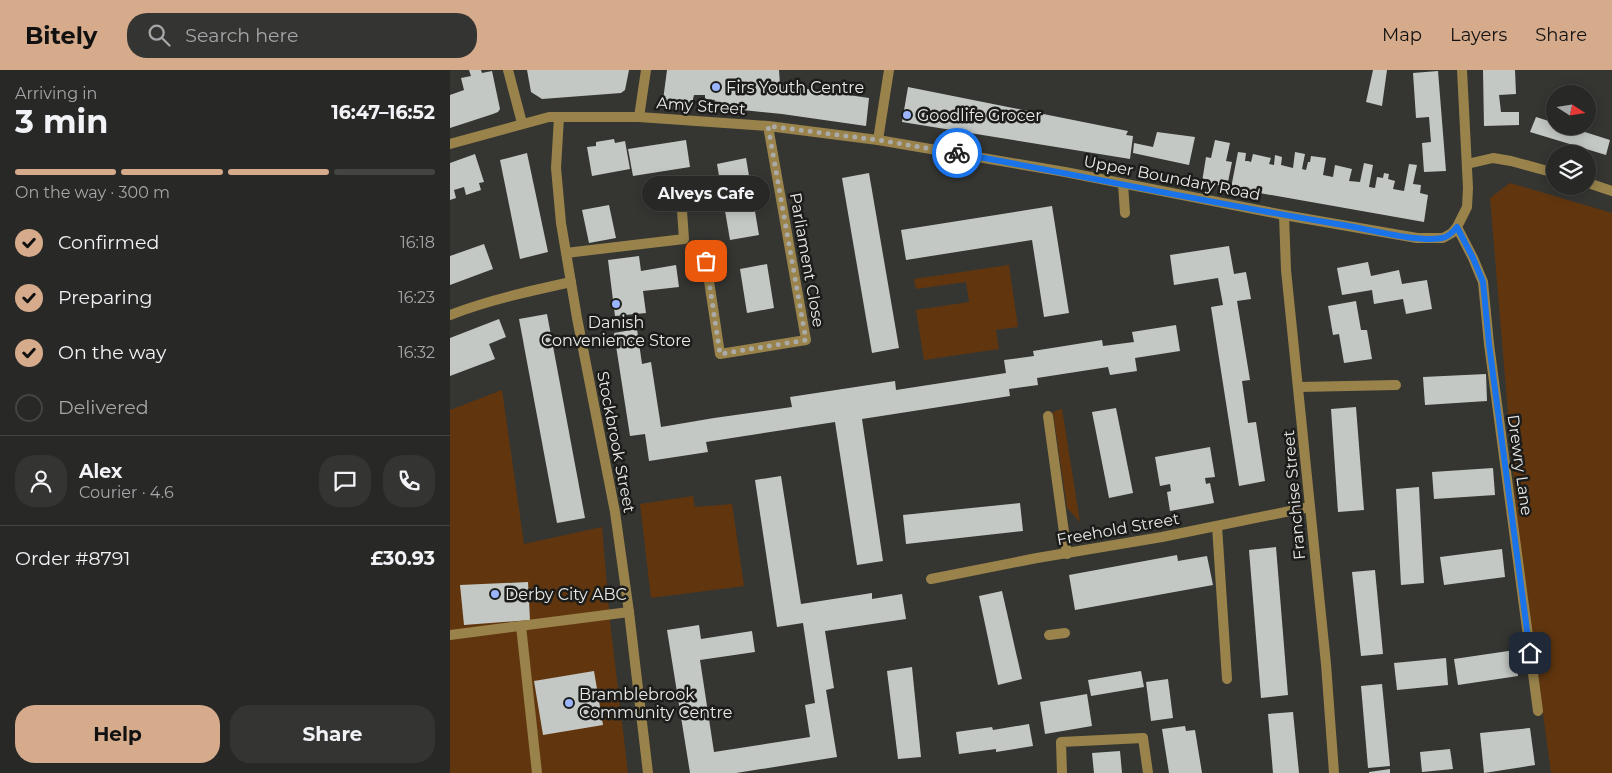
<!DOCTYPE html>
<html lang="en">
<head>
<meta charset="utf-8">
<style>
	body { margin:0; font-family:Montserrat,sans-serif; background:#343432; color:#f1f3f6; height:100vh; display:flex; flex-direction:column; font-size:19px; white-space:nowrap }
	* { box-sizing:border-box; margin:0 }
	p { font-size:16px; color:#a5a6a7 }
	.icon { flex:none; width:28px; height:28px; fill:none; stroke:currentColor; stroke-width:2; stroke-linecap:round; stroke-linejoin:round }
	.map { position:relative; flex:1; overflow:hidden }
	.sheet { display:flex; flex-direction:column; background:#282826; width:450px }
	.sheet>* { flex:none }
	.needle { width:32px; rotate:102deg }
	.fabs { position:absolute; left:1096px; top:15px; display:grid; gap:10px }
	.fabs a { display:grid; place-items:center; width:50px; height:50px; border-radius:50%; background:#282826; box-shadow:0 2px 12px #0003,0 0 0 1px #444443; font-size:25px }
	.pin { position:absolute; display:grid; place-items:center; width:42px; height:42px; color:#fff; margin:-21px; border-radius:10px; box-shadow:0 2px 8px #0006 }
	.courier { position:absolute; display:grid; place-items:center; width:50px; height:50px; margin:-25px; border:4px solid #1a73e8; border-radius:50%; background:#fff; color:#222; box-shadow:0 1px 6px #0007 }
	.bubble { position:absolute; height:35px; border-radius:18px; background:#282826; box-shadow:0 2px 12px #0003,0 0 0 1px #444443; font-size:16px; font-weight:700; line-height:35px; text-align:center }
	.overview em { font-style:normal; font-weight:700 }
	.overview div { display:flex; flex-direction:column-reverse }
	.overview { display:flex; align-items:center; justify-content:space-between; height:85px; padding:0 15px }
	h1 { font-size:32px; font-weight:700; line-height:38px }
	.bar { display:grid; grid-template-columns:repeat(4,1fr); gap:8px 5px; align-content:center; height:60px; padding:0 15px }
	.bar i { height:6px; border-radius:4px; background:#444443 }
	.bar .active { background:#d6ab8b }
	.bar p { grid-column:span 4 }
	.line { display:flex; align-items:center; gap:12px; padding:0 15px; border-top:1px solid #444443 }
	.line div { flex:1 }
	.round { display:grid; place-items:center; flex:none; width:52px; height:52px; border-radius:20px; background:#343432 }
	ol { padding:0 15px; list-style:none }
	li { display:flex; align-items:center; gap:15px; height:55px }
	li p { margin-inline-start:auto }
	li .icon { padding:5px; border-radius:50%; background:#d6ab8b; color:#111; stroke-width:4 }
	li:last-child { color:#a5a6a7 }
	li i { width:28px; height:28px; border:2px solid #444443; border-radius:50% }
	.action { display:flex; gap:10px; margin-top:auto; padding:10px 15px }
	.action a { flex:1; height:58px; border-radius:20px; background:#d6ab8b; color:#111; font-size:20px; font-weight:700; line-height:58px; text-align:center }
	.action a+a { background:#343432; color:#f1f3f6 }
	header { display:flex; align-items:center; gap:30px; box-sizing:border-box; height:70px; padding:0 25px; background:#d6ab8b; color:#111 }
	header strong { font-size:24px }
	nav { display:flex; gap:28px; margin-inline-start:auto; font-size:18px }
	.search { width:350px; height:45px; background:#343432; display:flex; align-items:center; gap:12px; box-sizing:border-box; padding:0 18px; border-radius:20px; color:#a5a6a7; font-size:19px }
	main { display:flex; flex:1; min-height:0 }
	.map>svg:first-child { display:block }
	.green { fill:#61360f }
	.building { fill:#c4c8c4 }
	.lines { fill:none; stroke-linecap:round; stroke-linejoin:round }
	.service { stroke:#99834b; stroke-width:10 }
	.minor { stroke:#99834b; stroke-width:10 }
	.tertiary { stroke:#99834b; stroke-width:10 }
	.done { stroke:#aaaaa8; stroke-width:5; stroke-dasharray:0 9 }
	.route { stroke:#1a73e8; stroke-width:6 }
	.poi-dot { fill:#9ab5fd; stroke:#1c1d1b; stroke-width:2 }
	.labels { text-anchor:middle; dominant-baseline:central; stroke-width:5; stroke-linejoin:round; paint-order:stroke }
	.poi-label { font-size:16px; fill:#e9e9e7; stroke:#1c1d1b; text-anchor:start }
	.street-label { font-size:16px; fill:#e9e9e7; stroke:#1c1d1b }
</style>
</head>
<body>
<header>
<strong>Bitely</strong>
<div class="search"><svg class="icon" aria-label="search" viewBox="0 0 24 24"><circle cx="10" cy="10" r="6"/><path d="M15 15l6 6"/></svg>Search here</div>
<nav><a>Map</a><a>Layers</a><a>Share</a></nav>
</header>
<main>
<section class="sheet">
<div class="overview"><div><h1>3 min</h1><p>Arriving in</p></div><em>16:47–16:52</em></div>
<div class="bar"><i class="active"></i><i class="active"></i><i class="active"></i><i></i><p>On the way · 300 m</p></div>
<ol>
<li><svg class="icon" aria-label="check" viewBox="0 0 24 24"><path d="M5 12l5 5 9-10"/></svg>Confirmed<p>16:18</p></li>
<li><svg class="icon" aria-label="check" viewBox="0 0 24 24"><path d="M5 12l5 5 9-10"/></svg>Preparing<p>16:23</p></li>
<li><svg class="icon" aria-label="check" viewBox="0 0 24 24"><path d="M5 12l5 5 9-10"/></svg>On the way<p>16:32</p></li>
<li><i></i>Delivered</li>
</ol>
<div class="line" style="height:90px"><a class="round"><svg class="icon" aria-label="person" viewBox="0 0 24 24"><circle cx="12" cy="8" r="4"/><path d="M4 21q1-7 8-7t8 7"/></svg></a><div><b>Alex</b><p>Courier · 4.6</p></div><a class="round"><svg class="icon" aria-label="chat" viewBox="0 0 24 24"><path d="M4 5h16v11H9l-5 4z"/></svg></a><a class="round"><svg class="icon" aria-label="phone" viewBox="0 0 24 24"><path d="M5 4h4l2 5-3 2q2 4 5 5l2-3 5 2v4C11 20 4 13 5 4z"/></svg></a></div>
<div class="line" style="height:65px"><div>Order #8791</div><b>£30.93</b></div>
<div class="action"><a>Help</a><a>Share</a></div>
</section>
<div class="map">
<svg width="1162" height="703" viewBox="0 0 1162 703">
	<rect width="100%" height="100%" fill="#353632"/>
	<g class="green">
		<polygon points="1060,113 1162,143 1162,703 1101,703 1067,451 1040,128"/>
		<polygon points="559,195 568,257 546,260 549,279 474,290 466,240 519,232 516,212 466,219 464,209"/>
		<polygon points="52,320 74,474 152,457 160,551 178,703 0,703 0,340"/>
		<polygon points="612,339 630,452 617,438 603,342"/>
		<polygon points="243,426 245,437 282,434 294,516 201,528 190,434"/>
	</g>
	<g class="building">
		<polygon points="19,0 31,0 32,3 42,1 50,39 48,42 43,44 0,58 0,25 14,20 11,8 21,6"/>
		<polygon points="77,0 179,0 175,20 171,23 92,29 81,22"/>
		<polygon points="217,0 329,0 330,15 419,28 416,56 332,44 264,37 265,30 255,29 255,25 244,25 240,41 212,38"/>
		<polygon points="923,0 937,0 932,36 916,32"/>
		<polygon points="1033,0 1065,0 1066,24 1049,25 1051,42 1069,42 1069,55 1034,56"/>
		<polygon points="988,1 996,101 974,102 972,73 981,72 979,47 966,48 963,3"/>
		<polygon points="458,17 678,61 676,65 683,66 680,89 452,52"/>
		<polygon points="1086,47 1105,53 1105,56 1116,56 1160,70 1156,85 1080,62"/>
		<polygon points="707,62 745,67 739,95 683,83 684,73 703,77"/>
		<polygon points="164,69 165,73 175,71 180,99 142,106 137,77 146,76 146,72"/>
		<polygon points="236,70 240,97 183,106 178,79"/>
		<polygon points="765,70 780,73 776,91 782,92 777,117 752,112 756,87 761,88"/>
		<polygon points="788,82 796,83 795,91 798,91 801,92 803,84 821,88 819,94 824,95 825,85 832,87 831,95 843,98 845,82 855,84 852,99 856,100 858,92 860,92 861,86 876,88 873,105 883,107 885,95 902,99 899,111 910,112 914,93 923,95 919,117 925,118 927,107 933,108 934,103 939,104 938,109 945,111 943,119 954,121 959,94 967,95 963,114 971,115 970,123 978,125 974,152 781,118"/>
		<polygon points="77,83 98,182 70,189 50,90"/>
		<polygon points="25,84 34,112 29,113 31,120 16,125 14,117 4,120 6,128 0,130 0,93"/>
		<polygon points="296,88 309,165 280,170 267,94"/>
		<polygon points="419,103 449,278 422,283 392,108"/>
		<polygon points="159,135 166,168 139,173 132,140"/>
		<polygon points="602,136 619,243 594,247 582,170 456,190 451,160"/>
		<polygon points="34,174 43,199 0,215 0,186"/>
		<polygon points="779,176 784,204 796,202 801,229 787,231 800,310 792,311 798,353 806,352 815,411 789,416 761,237 773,235 768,208 724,215 720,185"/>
		<polygon points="189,186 191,201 226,195 229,217 193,221 196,243 165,246 158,190"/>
		<polygon points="918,192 921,206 949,200 952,214 977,210 982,239 956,244 953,229 924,234 922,220 892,225 887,198"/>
		<polygon points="317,194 324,238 297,243 290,199"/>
		<polygon points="906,231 911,260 917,260 922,289 894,293 889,264 883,265 878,236"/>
		<polygon points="97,244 135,448 107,453 69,249"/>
		<polygon points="49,249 56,267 39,274 45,289 0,306 0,268"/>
		<polygon points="726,255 730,281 685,288 687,301 660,305 658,297 587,308 588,315 559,319 560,326 412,349 433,491 407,495 385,352 256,372 258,382 199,391 195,364 180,366 164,263 187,259 192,294 201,292 211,357 264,348 342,337 340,327 445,311 446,320 556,303 554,290 584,286 583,281 652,270 653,276 684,272 682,262"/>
		<polygon points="1036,304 1037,331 975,335 973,307"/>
		<polygon points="906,337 914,440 888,442 881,339"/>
		<polygon points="666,338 683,423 659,428 642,342"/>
		<polygon points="760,377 765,407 755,408 756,414 760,413 764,433 720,441 717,422 721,421 720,414 710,416 705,387"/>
		<polygon points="1043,398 1045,425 984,429 982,402"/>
		<polygon points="331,406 351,534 422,523 422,529 452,524 456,549 375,561 384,618 376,620 387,687 286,703 240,703 217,560 249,555 251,569 302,561 305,582 250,590 264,682 360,667 355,635 365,633 353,553 327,557 305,410"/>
		<polygon points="969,417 974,513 951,515 946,419"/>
		<polygon points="570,433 573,461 456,474 453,445"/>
		<polygon points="826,477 838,625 811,628 799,480"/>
		<polygon points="1052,479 1055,507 994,515 990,487"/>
		<polygon points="727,485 728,491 757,486 763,515 625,540 619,505"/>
		<polygon points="925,500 933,584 911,586 902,502"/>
		<polygon points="78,512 80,550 14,555 10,515"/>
		<polygon points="552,521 572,609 548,615 529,526"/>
		<polygon points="1065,580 1068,606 1008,615 1004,589"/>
		<polygon points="996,588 998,615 947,620 944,593"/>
		<polygon points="462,597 471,687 448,689 437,601"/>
		<polygon points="144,601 153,655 93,665 84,611"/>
		<polygon points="691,601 694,617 641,626 638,610"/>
		<polygon points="718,609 723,648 701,651 696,612"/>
		<polygon points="932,614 940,696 918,698 911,616"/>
		<polygon points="637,624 642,656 595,664 590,632"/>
		<polygon points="843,642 849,703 823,703 818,644"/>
		<polygon points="579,654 583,676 546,682 546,679 509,684 506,662 542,657 543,660"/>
		<polygon points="735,656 736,661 745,660 752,703 719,703 712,659"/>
		<polygon points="1080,658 1085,695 1034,703 1030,663"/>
		<polygon points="1000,679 1003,699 972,702 970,682"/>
		<polygon points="670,681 672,703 644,703 642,683"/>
		<polygon points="940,699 940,703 919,703 919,702"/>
	</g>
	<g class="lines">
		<g class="service">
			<polyline points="673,114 675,143"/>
			<polyline points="116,183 234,169 232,141"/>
			<polyline points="849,317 946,315"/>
			<polyline points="767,456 777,609"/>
			<polyline points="71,556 87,703"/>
			<polyline points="0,565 179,542"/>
			<polyline points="599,565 615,563"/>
			<polyline points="612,703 611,672 693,668"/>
		</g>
		<g class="minor">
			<polyline points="58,0 72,53"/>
			<polyline points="1012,0 1018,118 1017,137 1007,157 1023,188 1033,212 1039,274 1088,641"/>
			<polyline points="189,47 196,0"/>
			<polyline points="428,70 439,0"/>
			<polyline points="1017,94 1043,88 1061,91 1105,103"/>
			<polyline points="1138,113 1162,121"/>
			<polyline points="834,145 836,200 876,594 884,703"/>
			<polyline points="256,191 270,284 356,270 318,56"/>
			<path d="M0,245C39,230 80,221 121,212"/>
			<polyline points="598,346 617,484"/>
			<polyline points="481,509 587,488 712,467 860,437"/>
			<polyline points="693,668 698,703"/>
		</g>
		<g class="tertiary">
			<polyline points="109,47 106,98 111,153 127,248 165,442 179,542 198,703"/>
			<polyline points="0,74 99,47 189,47 318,56 428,70 615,102 834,145 967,168 993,168 1002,163 1007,157"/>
		</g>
	</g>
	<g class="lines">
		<polyline class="done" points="256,191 270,284 356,270 318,56 428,70 507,83"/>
		<path class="route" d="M507,83C634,106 760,133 887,154C915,158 967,173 992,168C998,167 1003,162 1007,157L1023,188L1033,212L1039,274L1080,583"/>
	</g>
	<g class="poi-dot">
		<circle cx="266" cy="17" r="5"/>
		<circle cx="457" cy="45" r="5"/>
		<circle cx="166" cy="234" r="5"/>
		<circle cx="45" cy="524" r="5"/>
		<circle cx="119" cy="633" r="5"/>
	</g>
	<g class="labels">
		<g class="poi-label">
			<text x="276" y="17">Firs Youth Centre</text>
			<text x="467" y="45">Goodlife Grocer</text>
			<text x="166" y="252" text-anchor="middle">Danish<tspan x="166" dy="18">Convenience Store</tspan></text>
			<text x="55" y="524">Derby City ABC</text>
			<text x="129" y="624">Bramblebrook<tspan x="129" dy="18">Community Centre</tspan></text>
		</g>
		<g class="street-label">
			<text transform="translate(251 36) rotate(4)">Amy Street</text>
			<text transform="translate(722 108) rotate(11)">Upper Boundary Road</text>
			<text transform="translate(357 190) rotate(80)">Parliament Close</text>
			<text transform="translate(166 372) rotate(79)">Stockbrook Street</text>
			<text transform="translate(1070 395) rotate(82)">Drewry Lane</text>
			<text transform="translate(844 425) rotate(-95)">Franchise Street</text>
			<text transform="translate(668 459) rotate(-10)">Freehold Street</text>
		</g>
	</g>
</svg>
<div class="fabs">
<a><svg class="needle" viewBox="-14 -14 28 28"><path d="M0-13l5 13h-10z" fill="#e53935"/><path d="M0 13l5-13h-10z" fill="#a5a6a7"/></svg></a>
<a><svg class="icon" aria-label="layers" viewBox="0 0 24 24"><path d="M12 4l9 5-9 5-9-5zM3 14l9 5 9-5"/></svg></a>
</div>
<div class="pin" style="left:256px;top:191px;background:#ea580c"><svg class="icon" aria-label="bag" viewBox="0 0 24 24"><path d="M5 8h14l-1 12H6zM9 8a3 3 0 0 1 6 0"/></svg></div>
<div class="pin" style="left:1080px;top:583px;background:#1f2937"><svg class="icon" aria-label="home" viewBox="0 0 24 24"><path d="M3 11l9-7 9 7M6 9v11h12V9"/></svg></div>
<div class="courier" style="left:507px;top:83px"><svg class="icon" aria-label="bike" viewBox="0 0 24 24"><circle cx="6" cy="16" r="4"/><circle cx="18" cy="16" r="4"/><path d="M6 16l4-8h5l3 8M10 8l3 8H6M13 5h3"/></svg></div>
<div class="bubble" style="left:192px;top:106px;width:128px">Alveys Cafe</div>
</div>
</main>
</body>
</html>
